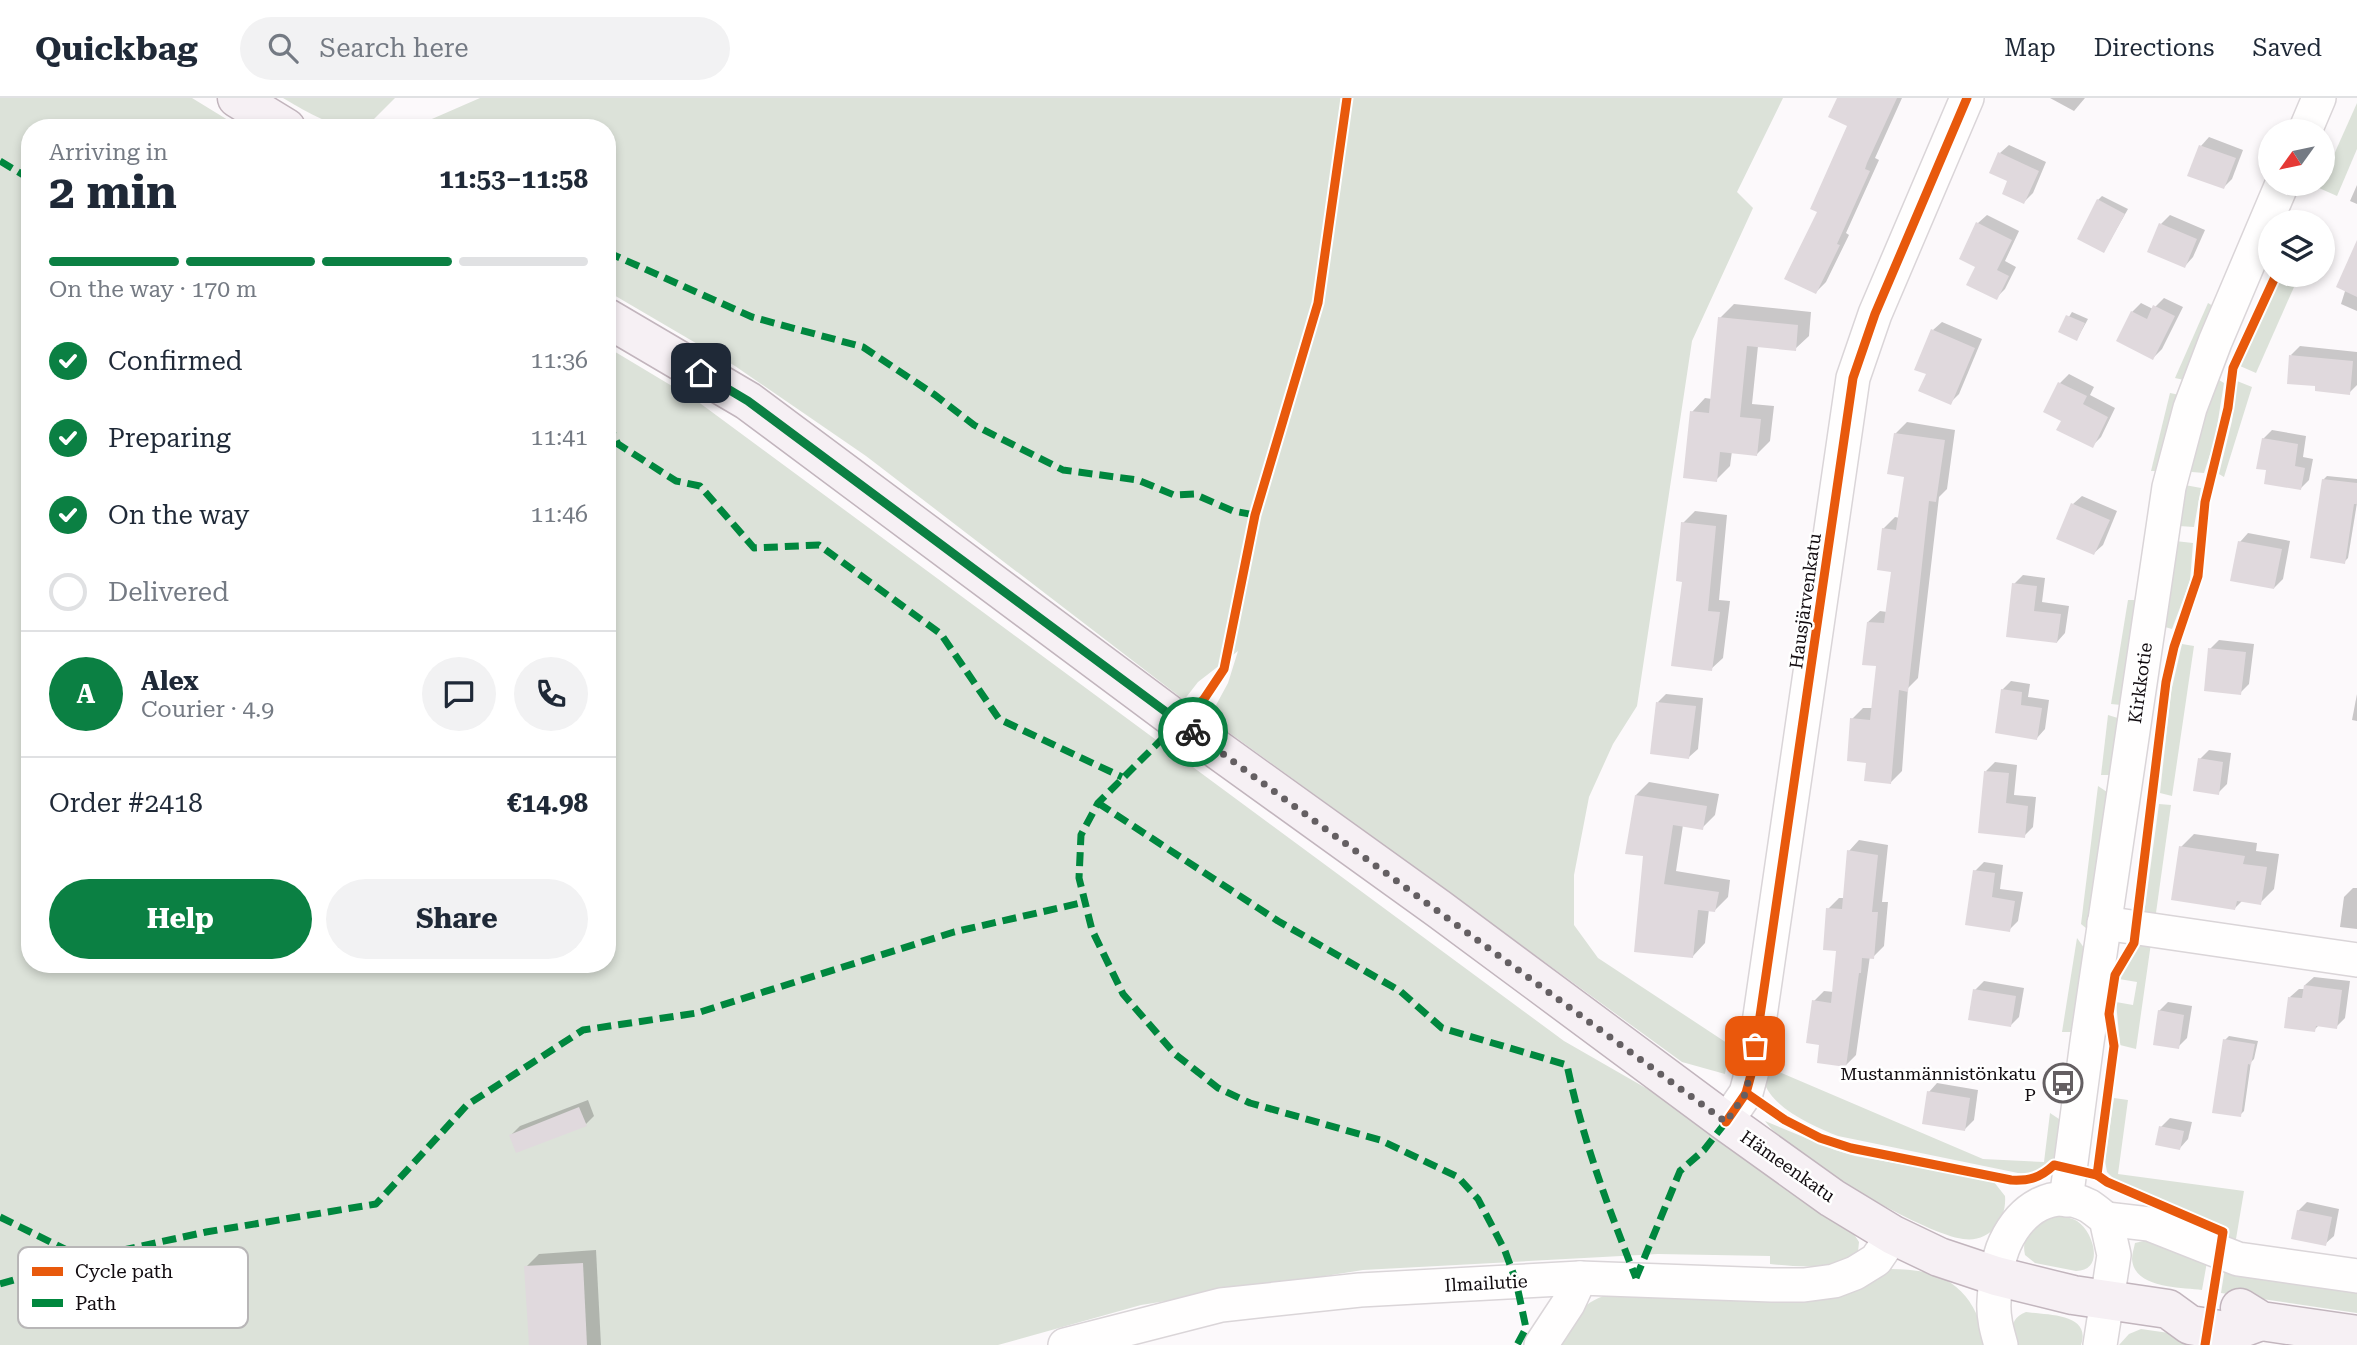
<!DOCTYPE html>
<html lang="en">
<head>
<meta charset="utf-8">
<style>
	body { margin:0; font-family:"Roboto Serif",serif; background:#f2f2f3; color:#1f2937; height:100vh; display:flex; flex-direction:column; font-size:26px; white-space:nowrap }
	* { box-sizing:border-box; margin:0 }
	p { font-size:23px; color:#747a83 }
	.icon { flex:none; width:38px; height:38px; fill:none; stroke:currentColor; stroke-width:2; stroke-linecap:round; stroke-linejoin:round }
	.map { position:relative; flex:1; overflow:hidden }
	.details { position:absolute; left:21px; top:21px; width:595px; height:854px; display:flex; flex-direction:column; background:#fff; border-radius:28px; box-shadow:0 4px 10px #0003 }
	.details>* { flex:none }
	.needle { width:46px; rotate:237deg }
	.tools { position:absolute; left:2258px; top:21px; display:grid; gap:14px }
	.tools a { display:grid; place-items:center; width:77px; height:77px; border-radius:50%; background:#fff; box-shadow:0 4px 10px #0003; font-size:35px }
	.pin { position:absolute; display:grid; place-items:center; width:60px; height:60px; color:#fff; margin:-30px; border-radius:14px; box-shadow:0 4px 10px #0006 }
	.courier { position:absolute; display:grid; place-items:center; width:70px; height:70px; margin:-35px; border:5px solid #0b8043; border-radius:50%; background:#fff; color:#222; box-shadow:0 2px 9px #0007 }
	.summary em { font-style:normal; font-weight:700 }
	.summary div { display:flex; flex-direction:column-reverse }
	.summary { display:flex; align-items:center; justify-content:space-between; height:119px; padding:0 28px }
	h1 { font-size:46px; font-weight:700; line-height:52px }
	.bar { display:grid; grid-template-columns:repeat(4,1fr); gap:10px 7px; align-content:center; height:84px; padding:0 28px }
	.bar i { height:9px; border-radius:5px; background:#e0e1e3 }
	.bar .on { background:#0b8043 }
	.bar p { grid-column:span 4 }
	.line { display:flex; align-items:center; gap:18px; padding:0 28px; border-top:2px solid #e0e1e3 }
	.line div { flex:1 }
	.round { display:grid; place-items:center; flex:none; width:74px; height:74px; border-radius:37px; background:#f2f2f3 }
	ol { padding:0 28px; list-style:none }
	li { display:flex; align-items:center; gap:21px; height:77px }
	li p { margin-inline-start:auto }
	li .icon { padding:7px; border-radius:50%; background:#0b8043; color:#fff; stroke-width:4 }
	li:last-child { color:#747a83 }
	li i { width:38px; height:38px; border:4px solid #e0e1e3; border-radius:50% }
	.primary-button { display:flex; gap:14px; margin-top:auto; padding:14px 28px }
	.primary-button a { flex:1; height:80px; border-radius:42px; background:#0b8043; color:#fff; font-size:28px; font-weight:700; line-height:80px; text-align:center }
	.primary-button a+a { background:#f2f2f3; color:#1f2937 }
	header { display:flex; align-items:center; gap:42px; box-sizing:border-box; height:98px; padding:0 35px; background:#fff; border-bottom:2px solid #e0e1e3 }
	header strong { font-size:33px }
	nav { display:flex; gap:38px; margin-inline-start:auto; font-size:24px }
	.search { width:490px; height:63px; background:#f2f2f3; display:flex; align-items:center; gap:18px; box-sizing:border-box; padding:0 24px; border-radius:38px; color:#747a83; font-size:26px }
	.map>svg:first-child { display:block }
	.green { fill:#dce2d9 }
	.shadow { fill:#0003 }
	.building { fill:#e0d9dd }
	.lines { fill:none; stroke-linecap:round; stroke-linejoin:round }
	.minor-casing { stroke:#dad5d8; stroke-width:36 }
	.major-casing { stroke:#c2b5bd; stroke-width:41 }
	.minor { stroke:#fffefe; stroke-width:33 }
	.major { stroke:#f6f0f4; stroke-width:38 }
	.quiet { stroke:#00873e; stroke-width:7; stroke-dasharray:14 7; stroke-linecap:butt }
	.cycleway-casing { stroke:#fff; stroke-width:13 }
	.cycleway { stroke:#e8590c; stroke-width:9 }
	.done { stroke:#645f62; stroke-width:7; stroke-dasharray:0 12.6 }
	.route { stroke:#0b8043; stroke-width:9 }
	.labels { text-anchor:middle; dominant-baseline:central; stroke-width:5; stroke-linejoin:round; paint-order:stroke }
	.street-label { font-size:18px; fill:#120c10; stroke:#fff }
	.poi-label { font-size:18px; fill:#120c10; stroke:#fff; text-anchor:end }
	.key { fill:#fff; stroke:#b8b6b7; stroke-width:2 }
	.key-label { font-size:19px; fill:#120c10 }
</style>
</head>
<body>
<header>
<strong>Quickbag</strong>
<div class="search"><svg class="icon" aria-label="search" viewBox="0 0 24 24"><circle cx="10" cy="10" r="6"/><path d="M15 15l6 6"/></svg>Search here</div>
<nav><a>Map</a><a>Directions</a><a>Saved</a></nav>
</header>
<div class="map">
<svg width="2357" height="1247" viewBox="0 0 2357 1247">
	<rect width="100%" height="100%" fill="#fcf9fb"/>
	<g class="green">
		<path d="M0,0H192L241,30H30V866H607V249L697,303L1564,943L1698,1020L1852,1133L1859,1144L1858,1154C1841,1174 1794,1168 1770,1166V1158L1658,1156L1363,1172L1141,1207L998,1247H0Z"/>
		<path d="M283,0H395L365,30C331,30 311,16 283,0Z"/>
		<polygon points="480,0 1783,0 1737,94 1753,110 1692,243 1637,608 1613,646 1589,699 1574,777 1574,827 1598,860 1730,947 1725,976 1682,964 1209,620 1228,585 1238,553 1198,584 1184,602 866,358 735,268 607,193 607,30 421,30 425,24"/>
		<polygon points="2357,5 2357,51 2337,98 2319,90"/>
		<polygon points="2278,184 2294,189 2256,275 2240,268"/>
		<polygon points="2208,205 2213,208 2184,282 2175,280"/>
		<polygon points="2214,279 2224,285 2215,341 2204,375 2192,374 2186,370"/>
		<polygon points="2237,283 2252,289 2224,379 2219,376 2232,323"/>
		<polygon points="2170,295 2180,297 2161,373 2151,373"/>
		<polygon points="2185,387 2201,390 2194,429 2179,428"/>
		<polygon points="2175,443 2193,445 2190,483 2172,531 2165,529"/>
		<polygon points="2128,502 2134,502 2138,506 2121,607 2111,606"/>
		<polygon points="2182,546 2194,548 2172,698 2160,695 2171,594"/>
		<polygon points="2108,617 2121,621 2113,677 2101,677"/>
		<polygon points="2098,688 2110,696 2091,829 2086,830 2081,826"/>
		<polygon points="2159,706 2171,707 2155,822 2144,817"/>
		<polygon points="2077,840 2087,854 2075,934 2062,934"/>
		<polygon points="2140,844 2151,845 2136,951 2120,947 2116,904 2133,907 2137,884 2119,881"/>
		<path d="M1763,967L1983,1061L2044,1064L2050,1015L2062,1023C2058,1056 2058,1078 2018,1075L1838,1038C1815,1029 1770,1009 1764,983C1763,978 1763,972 1763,967Z"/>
		<polygon points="2114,1000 2128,1002 2118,1076 2244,1093 2235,1147 2228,1144 2229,1131 2114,1081 2107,1074 2105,1063"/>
		<path d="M1765,1023L1835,1052L1855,1058L1985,1081L1994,1084L2005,1098C2007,1122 1990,1145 1963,1141C1921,1135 1789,1057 1765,1023Z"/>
		<path d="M2056,1118C2063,1119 2071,1119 2077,1123C2094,1134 2105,1173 2076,1173L2035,1165L2025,1157C2020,1135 2037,1124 2056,1118Z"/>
		<path d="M2152,1141L2207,1164L2202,1192C2181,1189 2134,1191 2132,1161C2132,1156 2134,1150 2135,1145Z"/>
		<polygon points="2225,1170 2357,1190 2357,1215 2221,1195"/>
		<path d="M1891,1171C1948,1171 1974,1192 1987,1247H1553C1568,1227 1581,1203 1608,1197L1872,1177Z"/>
		<path d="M2026,1214C2047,1217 2092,1215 2081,1247H2013C2011,1232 2010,1220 2026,1214Z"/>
		<polygon points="2141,1231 2197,1239 2196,1247 2119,1247 2129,1236"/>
	</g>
	<g class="shadow">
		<polygon points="1839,0 1902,0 1875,60 1879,62 1846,135 1849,137 1826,184 1816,194 1819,113 1849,27"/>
		<polygon points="2050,0 2085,0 2074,13"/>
		<polygon points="2209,39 2243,52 2232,81 2224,89 2201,48"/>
		<polygon points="2009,47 2046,64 2033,95 2024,104 2010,82 2000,55"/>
		<polygon points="2357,87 2357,106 2350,103"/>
		<polygon points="2102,98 2128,111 2104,153 2098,102"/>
		<polygon points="1987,117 2019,133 2005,163 2016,169 2005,191 1996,200 1977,168 1978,125"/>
		<polygon points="2170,117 2205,132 2193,159 2185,168 2161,126"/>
		<polygon points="2357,155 2357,213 2341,206"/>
		<polygon points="2164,200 2183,209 2162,251 2153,260 2132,214 2141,205 2153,211"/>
		<polygon points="1734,206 1811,214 1809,238 1795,251 1758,248 1752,306 1774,308 1770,343 1757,356 1732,353 1730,368 1716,382 1692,314 1705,300 1712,301 1720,220"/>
		<polygon points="2072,214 2088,221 2077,241 2060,233"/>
		<polygon points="1942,224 1982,241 1959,296 1950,305 1928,275 1933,232"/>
		<polygon points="2300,248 2357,254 2357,287 2349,295 2317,287 2291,257"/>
		<polygon points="2069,276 2094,289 2090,297 2115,310 2101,339 2092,348 2063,322 2045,314 2060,285"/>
		<polygon points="1907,324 1955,332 1947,391 1939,399 1918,580 1908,590 1902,673 1891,684 1852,621 1863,610 1873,610 1878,567 1868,524 1880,513 1887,514 1893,472 1883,431 1895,419 1900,420 1906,378 1895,336"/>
		<polygon points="2272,332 2306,338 2303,359 2313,361 2309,382 2300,391 2268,371 2263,341"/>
		<polygon points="2327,378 2357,381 2357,405 2348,460 2344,464 2323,382"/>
		<polygon points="2082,398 2117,413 2103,447 2094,455 2073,406"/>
		<polygon points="1695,413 1727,417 1719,502 1730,503 1723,560 1711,571 1684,482 1683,425"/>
		<polygon points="2248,435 2290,443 2283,481 2274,490 2240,444"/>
		<polygon points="2023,477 2045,480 2042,504 2069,508 2065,535 2057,544 2008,538 2014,486"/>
		<polygon points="2219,542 2254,546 2249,586 2240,595 2210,551"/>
		<polygon points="2011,583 2030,586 2028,599 2049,602 2045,631 2037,640 2002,592"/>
		<polygon points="1666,596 1703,600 1698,651 1689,659 1658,604"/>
		<polygon points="2357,596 2357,623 2352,622"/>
		<polygon points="2209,652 2231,655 2227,686 2218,695 2200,661"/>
		<polygon points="1995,664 2017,667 2014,697 2036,699 2033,729 2024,738 1986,673"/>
		<polygon points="1649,684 1719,696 1715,717 1702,730 1683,727 1676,773 1730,782 1728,799 1715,812 1709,811 1705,845 1693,858 1645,757 1636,697"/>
		<polygon points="2194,736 2257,745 2256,753 2279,756 2274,791 2260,805 2243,802 2235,810 2181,749"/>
		<polygon points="1859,742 1888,747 1882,804 1888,804 1884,848 1873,859 1870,858 1856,957 1845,968 1821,946 1814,903 1824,893 1834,894 1838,851 1828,811 1839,800 1844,800 1849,753"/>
		<polygon points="1984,764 2003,767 2000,791 2023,794 2018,823 2009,832 1975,773"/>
		<polygon points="2353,790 2357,790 2357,831 2340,829 2344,799"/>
		<polygon points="2314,879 2350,883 2345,920 2336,929 2319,927 2314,932 2290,899 2299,891 2305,891 2305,887"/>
		<polygon points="1984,883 2024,890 2019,919 2010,928 1975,892"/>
		<polygon points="2168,904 2192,908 2187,940 2178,949 2159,913"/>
		<polygon points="2229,938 2258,943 2254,961 2251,964 2244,1013 2240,1017 2225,942"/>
		<polygon points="1937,985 1978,992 1974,1022 1965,1031 1929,994"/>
		<polygon points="588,1002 594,1018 586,1026 511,1037 520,1028"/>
		<polygon points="2170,1020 2192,1024 2188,1041 2180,1050 2161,1029"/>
		<polygon points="2307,1104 2339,1111 2334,1138 2325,1146 2298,1113"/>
		<polygon points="596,1152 601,1247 530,1247 526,1169 539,1156"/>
	</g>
	<g class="building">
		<polygon points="1837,0 1897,0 1867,65 1865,71 1870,73 1837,146 1840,147 1816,196 1784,181 1817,114 1810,111 1847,28 1828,19"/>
		<polygon points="2199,47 2236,60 2224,91 2187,78"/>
		<polygon points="1998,54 2039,73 2024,106 2002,96 2007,83 1989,75"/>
		<polygon points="2097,101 2125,116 2104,155 2077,141"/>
		<polygon points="1976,124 2012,142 1997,172 2009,178 1997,202 1966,187 1975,169 1959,161"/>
		<polygon points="2159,125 2197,141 2185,170 2147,154"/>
		<polygon points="2357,142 2357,199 2336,189"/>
		<polygon points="2153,207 2175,218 2153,262 2116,243 2131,213 2147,221"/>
		<polygon points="2066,217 2085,225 2077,243 2058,234"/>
		<polygon points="1718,219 1798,227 1796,253 1747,248 1740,319 1761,321 1757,358 1720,354 1717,384 1683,380 1690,313 1709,315"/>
		<polygon points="1931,231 1975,250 1951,307 1918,293 1926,276 1914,272"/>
		<polygon points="2289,257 2353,263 2350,297 2315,293 2315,288 2287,286"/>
		<polygon points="2058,284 2087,298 2083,306 2108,319 2093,350 2056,332 2061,323 2043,314"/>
		<polygon points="1894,335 1945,342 1936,404 1929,403 1908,594 1899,592 1891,686 1864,683 1866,665 1847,663 1850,620 1870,622 1876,568 1862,567 1867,524 1884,525 1891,474 1877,472 1882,430 1896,432 1904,379 1887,376"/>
		<polygon points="2262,340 2298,346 2295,368 2305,370 2301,392 2264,386 2266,372 2256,371"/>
		<polygon points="2322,381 2357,385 2357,406 2354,406 2345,466 2310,460"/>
		<polygon points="2071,405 2110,422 2094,457 2056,441"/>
		<polygon points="1681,424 1716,428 1708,513 1720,514 1712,573 1671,568 1682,484 1676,483"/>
		<polygon points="2238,443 2282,451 2274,491 2230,483"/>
		<polygon points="2012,485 2037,488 2034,513 2061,516 2057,545 2006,539"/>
		<polygon points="2208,550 2246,554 2241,597 2204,593"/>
		<polygon points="2001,591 2022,594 2021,607 2042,610 2037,642 1995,635"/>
		<polygon points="1656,604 1696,608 1689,661 1650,656"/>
		<polygon points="2198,660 2223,664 2219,697 2193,693"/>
		<polygon points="1984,673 2009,675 2006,705 2028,708 2025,740 1978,735"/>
		<polygon points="1635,697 1707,708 1703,732 1673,727 1664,786 1719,794 1715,814 1698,812 1693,860 1634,854 1643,758 1625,756"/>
		<polygon points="2179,748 2245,758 2243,766 2267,769 2261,807 2237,803 2235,812 2171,802"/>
		<polygon points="1847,752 1878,757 1872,814 1878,814 1874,861 1862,860 1861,875 1859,875 1846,969 1817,965 1819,947 1806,945 1812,902 1831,905 1836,853 1823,852 1826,810 1842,811"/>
		<polygon points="1973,772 1995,775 1992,799 2015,803 2010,834 1965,827"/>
		<polygon points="2304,887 2342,892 2337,931 2316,928 2315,934 2284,930 2288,899 2302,900"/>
		<polygon points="1973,891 2016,898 2011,929 1968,922"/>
		<polygon points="2158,912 2184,917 2179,951 2153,947"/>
		<polygon points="2223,941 2255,946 2251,967 2248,966 2241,1019 2212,1015"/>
		<polygon points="1927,993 1970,1000 1965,1033 1922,1026"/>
		<polygon points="579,1009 587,1028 516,1055 509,1037"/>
		<polygon points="2159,1028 2184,1033 2180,1052 2155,1047"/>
		<polygon points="2297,1112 2332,1119 2326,1148 2291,1141"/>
		<polygon points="583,1165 587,1247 529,1247 524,1168"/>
	</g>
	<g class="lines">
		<defs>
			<g id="minor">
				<polyline points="2305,33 2319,0"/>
				<polyline points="2104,825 2357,862"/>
				<polyline points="1726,1024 1746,995 1752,973 1853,280 1875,216 1967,0"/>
				<polyline points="2066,1102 2087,944 2169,389 2190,310 2215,244 2282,86"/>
				<polyline points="2106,1121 2149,1126 2238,1161 2357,1178"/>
				<polyline points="1065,1247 1221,1207 1360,1192 1580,1180 1772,1187 1804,1187 1834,1183 1855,1175 1876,1162 1893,1137"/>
				<polyline points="1541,1247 1568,1206 1580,1180"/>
				<path d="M2001,1247C1997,1233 1993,1219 1994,1204C1995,1185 1997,1162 2005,1145C2021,1111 2052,1089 2089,1108C2095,1112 2101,1117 2106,1121L2114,1157L2100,1247"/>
			</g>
			<g id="major">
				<polyline points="237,0 286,30"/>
				<polyline points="607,220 748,303 1179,624 1439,811 1726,1024 1832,1100 1893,1137 1939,1159 1996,1178 2073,1197 2168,1211 2190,1227 2231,1234 2261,1223"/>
				<polyline points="2240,1210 2261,1223 2357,1237"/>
			</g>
		</defs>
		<use href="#minor" class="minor-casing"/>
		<use href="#major" class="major-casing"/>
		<use href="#minor" class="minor"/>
		<use href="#major" class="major"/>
		<g class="quiet">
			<polyline points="0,63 30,81"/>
			<polyline points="607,154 752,219 863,249 935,297 974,327 1063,372 1138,382 1174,397 1194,396 1233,413 1255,417"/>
			<polyline points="607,324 618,346 676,383 700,388 754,450 819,447 941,536 999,621 1122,679"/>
			<polyline points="1179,624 1098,705 1081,737 1079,780 1092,832 1123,896 1175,956 1218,990 1250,1005 1380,1042 1458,1079 1478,1101 1505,1153 1516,1183 1526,1230 1517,1247"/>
			<path d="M1098,705L1278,823L1400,893L1442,930L1567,967C1583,1043 1608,1109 1636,1180"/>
			<polyline points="0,1119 85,1161"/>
			<polyline points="1636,1180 1680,1073 1704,1052 1726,1024"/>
			<polyline points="0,1186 100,1157 206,1134 376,1106 467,1007 583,932 697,915 954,834 1085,804"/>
		</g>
		<defs>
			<g id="cycleway">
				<polyline points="1179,624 1204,601 1224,571 1255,417 1318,205 1347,0"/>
				<path d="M1746,995L1785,1022L1820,1040L1851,1050L2011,1082C2029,1083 2040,1080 2054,1067L2097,1077"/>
				<polyline points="1726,1024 1746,995 1752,973 1853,280 1875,216 1967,0"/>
				<polyline points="2205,1247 2223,1134 2107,1084 2097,1077 2114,948 2109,916 2115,877 2134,845 2166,584 2174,549 2198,478 2205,404 2228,310 2233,270 2276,177"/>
			</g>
		</defs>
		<use href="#cycleway" class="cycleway-casing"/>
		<use href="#cycleway" class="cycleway"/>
	</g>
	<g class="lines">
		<polyline class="done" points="1193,634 1726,1024 1746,995 1755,948"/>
		<polyline class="route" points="701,275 748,303 1193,634"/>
	</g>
	<defs>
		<symbol id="bus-ring" viewBox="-11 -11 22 22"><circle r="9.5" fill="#fff" stroke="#645f62" stroke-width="1.5"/><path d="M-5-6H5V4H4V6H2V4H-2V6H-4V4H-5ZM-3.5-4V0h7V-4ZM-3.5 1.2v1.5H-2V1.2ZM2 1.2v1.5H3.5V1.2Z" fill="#645f62"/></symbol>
	</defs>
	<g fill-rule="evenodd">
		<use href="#bus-ring" x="2041" y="963" width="44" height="44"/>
	</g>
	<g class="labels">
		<g class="street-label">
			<text transform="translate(1805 503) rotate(-82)">Hausjärvenkatu</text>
			<text transform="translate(2140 585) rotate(-82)">Kirkkotie</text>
			<text transform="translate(1788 1068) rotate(35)">Hämeenkatu</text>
			<text transform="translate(1486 1185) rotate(-3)">Ilmailutie</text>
		</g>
		<g class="poi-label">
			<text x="2036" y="975">Mustanmännistönkatu<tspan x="2036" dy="21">P</tspan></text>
		</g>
	</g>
	<rect x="18" y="1149" width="230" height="81" rx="10" class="key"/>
	<rect x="32" y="1169" width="31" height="9" fill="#e8590c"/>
	<rect x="32" y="1201" width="31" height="8" fill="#00873e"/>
	<g class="key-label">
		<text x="75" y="1180">Cycle path</text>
		<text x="75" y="1212">Path</text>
	</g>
</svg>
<div class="tools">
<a><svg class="needle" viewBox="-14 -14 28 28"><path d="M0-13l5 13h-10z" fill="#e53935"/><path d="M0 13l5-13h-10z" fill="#747a83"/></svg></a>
<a><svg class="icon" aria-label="layers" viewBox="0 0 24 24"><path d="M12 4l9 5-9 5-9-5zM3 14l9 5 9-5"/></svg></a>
</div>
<div class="pin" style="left:1755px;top:948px;background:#ea580c"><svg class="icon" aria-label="bag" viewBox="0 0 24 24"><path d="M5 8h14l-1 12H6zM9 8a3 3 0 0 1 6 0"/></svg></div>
<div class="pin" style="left:701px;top:275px;background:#1f2937"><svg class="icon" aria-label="home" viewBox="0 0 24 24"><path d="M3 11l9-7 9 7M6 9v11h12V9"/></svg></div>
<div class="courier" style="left:1193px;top:634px"><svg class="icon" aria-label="bike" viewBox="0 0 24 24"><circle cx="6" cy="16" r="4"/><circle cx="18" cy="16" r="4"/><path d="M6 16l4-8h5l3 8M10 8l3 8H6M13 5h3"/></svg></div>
<section class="details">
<div class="summary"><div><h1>2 min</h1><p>Arriving in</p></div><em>11:53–11:58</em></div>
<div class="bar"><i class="on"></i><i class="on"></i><i class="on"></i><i></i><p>On the way · 170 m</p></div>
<ol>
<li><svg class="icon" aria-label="check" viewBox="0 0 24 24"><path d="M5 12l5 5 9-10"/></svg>Confirmed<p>11:36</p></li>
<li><svg class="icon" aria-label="check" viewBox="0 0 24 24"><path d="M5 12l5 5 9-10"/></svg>Preparing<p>11:41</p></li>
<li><svg class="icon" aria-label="check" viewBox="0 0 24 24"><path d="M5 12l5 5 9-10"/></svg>On the way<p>11:46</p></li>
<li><i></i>Delivered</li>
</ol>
<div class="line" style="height:126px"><b class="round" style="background:#0b8043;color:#fff">A</b><div><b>Alex</b><p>Courier · 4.9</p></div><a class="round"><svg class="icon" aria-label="chat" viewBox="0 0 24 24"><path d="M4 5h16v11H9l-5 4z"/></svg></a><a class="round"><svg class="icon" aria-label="phone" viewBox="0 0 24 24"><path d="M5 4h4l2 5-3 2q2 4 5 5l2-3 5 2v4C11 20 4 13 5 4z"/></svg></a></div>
<div class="line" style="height:91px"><div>Order #2418</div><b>€14.98</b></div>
<div class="primary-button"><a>Help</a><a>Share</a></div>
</section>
</div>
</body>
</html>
